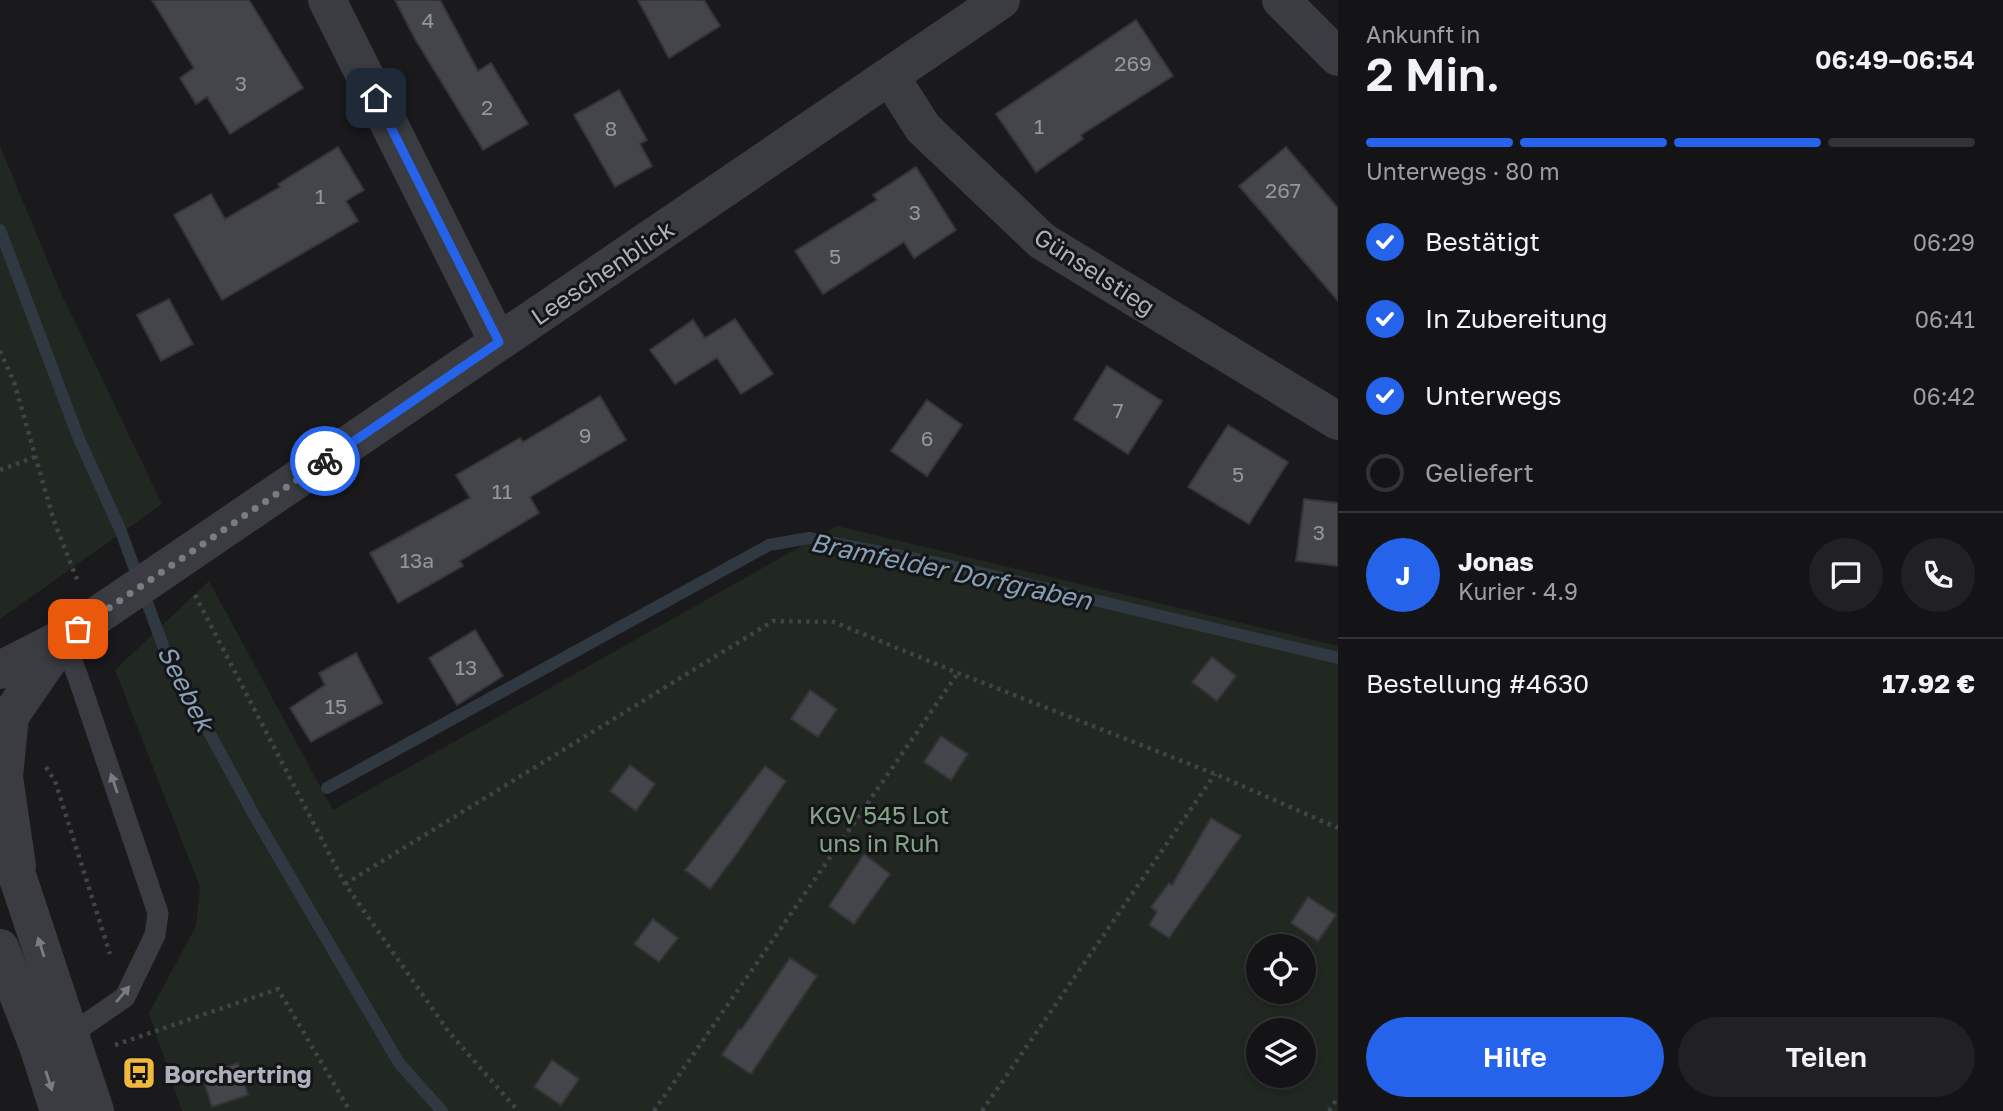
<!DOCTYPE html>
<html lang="de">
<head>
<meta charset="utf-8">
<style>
	body { margin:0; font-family:"Golos Text",sans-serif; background:#212123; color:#f1f3f6; height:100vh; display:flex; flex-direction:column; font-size:26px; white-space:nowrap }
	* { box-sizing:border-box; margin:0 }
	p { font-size:23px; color:#9d9ea1 }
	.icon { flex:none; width:38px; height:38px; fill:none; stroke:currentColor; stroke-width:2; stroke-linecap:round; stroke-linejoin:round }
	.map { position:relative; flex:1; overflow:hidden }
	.drawer { display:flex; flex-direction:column; background:#141416; width:665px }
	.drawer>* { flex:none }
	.controls { position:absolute; left:1246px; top:934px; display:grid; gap:14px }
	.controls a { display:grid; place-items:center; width:70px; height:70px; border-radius:50%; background:#141416; box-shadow:0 4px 10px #0003,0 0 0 2px #333335; font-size:35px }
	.pin { position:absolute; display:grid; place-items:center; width:60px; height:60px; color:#fff; margin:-30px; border-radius:14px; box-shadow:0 4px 10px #0006 }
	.courier { position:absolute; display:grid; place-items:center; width:70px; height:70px; margin:-35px; border:5px solid #2563eb; border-radius:50%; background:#fff; color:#222; box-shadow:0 2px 9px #0007 }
	.summary em { font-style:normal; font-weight:600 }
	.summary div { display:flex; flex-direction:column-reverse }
	.summary { display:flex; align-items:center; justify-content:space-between; height:119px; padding:0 28px }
	h1 { font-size:46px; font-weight:600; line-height:52px }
	.bar { display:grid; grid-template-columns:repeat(4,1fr); gap:10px 7px; align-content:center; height:84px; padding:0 28px }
	.bar i { height:9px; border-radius:5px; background:#333335 }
	.bar .active { background:#2563eb }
	.bar p { grid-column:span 4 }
	.line { display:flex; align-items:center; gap:18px; padding:0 28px; border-top:2px solid #333335 }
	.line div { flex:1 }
	.round { display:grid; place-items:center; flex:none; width:74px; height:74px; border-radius:37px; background:#212123 }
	ol { padding:0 28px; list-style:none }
	li { display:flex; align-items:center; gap:21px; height:77px }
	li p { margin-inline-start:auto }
	li .icon { padding:7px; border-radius:50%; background:#2563eb; color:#fff; stroke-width:4 }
	li:last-child { color:#9d9ea1 }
	li i { width:38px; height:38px; border:4px solid #333335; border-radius:50% }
	.cta { display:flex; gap:14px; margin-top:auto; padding:14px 28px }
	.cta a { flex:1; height:80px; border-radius:42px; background:#2563eb; color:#fff; font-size:28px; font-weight:600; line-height:80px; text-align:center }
	.cta a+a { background:#212123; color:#f1f3f6 }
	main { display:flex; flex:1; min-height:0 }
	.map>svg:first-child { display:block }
	.green { fill:#202821; fill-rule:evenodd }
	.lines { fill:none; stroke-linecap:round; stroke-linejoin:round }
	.stream { stroke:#303941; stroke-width:12 }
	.building { fill:#44454a; stroke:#343439; stroke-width:2 }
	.path { stroke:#414349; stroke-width:4.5; stroke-dasharray:3.5 5; stroke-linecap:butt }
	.service { stroke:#3b3c42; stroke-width:21 }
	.minor { stroke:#3b3c42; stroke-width:38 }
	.tertiary { stroke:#3b3c42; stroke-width:38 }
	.oneway { fill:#7a7c85 }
	.done { stroke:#7a7c84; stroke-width:7; stroke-dasharray:0 12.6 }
	.route { stroke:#2563eb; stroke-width:9 }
	.labels { text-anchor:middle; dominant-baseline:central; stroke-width:6; stroke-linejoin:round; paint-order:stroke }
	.number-label { font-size:21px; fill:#9396a0 }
	.street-label { font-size:24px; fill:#adb1bc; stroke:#151518 }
	.park-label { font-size:24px; fill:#84a787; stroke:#151518 }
	.poi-label { font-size:24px; font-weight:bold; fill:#adb1bc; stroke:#151518; text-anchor:start }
	.water-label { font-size:26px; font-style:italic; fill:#859fb6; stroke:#151518 }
</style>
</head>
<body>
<main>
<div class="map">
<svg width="1338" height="1111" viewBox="0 0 1338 1111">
	<rect width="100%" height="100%" fill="#1a1a1d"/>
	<g class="green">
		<polygon points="0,146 60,291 162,504 0,619"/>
		<path d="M837,526L1338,646V1111H182L149,1013L196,926L200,887L115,670L209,581L333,810ZM1258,947H1304V992H1258ZM1258,1031H1304V1076H1258Z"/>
	</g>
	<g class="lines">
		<g class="stream">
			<polyline points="0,230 79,439 120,529 165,651 254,815 399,1063 442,1111"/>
			<polyline points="327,788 769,545 809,538 947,565 1338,658"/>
		</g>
	</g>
	<g class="building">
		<polygon points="152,0 249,0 303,88 230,134 207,97 196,104 180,78 194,68"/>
		<polygon points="395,0 440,0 478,71 491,63 528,124 483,150 415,39"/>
		<polygon points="638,0 704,0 720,26 669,58"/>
		<polygon points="1136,20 1173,76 1081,135 1083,139 1036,172 996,114"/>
		<polygon points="619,90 647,140 640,144 652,166 615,187 574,115"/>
		<polygon points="338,147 364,190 346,201 358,221 222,300 174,215 211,194 225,219 280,187 278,184"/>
		<polygon points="1286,147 1338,208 1338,301 1239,186"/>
		<polygon points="916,167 956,230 914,258 904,242 823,294 795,251 877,200 873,195"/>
		<polygon points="169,299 193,344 161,361 137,315"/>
		<polygon points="735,319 773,374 741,394 717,358 675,384 650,350 693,320 705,338"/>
		<polygon points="1107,366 1162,401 1128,454 1074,419"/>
		<polygon points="600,396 626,440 530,497 539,513 460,561 463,566 398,603 370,553 470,498 456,475 520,438 523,442"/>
		<polygon points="927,400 962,425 927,476 891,451"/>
		<polygon points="1228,425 1288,462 1249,524 1188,487"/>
		<polygon points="1304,499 1338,503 1338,566 1296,561"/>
		<polygon points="475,630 503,676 457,705 429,658"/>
		<polygon points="356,653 382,703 311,742 290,708 325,685 319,673"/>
		<polygon points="1212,657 1236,676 1217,701 1192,682"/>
		<polygon points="810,690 837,709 818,737 791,719"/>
		<polygon points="941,736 968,754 951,780 924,762"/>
		<polygon points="630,765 655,784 636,811 610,791"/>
		<polygon points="765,766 786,781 738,852 710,889 685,870"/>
		<polygon points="1211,818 1241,836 1169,938 1149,925 1157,912 1151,907 1169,883 1172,885"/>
		<polygon points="864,854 890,874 854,924 829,906"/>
		<polygon points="1308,897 1336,915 1318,941 1291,923"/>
		<polygon points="653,919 678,938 659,962 634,944"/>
		<polygon points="790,958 817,976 751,1074 722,1055 739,1029 741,1030"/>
		<polygon points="552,1060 579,1079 561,1105 534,1087"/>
		<polygon points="238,1063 248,1095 212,1107 202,1075"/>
	</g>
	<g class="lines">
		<g class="path">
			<polyline points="0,351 14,382 54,521 78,582"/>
			<polyline points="0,470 35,457"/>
			<polyline points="195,595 345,884 448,1031 518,1111"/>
			<polyline points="46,767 55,781 110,954"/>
			<polyline points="345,884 773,621 834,622 958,673 1215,774 1338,828"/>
			<polyline points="115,1045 278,989 350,1111"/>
			<polyline points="654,1111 958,673"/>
			<polyline points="982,1111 1215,774"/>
			<polyline points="1329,1111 1338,1097"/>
		</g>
		<polyline class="service" points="63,638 78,677 158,913 155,935 125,997 70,1035 63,1037"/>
		<g class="minor">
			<polyline points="327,0 498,342"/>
			<polyline points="890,76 923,128 1042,241 1338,421"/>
		</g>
		<g class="tertiary">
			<polyline points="1281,0 1338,57"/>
			<polyline points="0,670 63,638 92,619 1001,0"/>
			<polyline points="10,716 4,777 17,866"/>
			<polyline points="0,723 10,716 62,640"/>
			<polyline points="0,840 19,881 95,1111"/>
			<polyline points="0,948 38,1046 59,1111"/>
		</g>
	</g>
	<defs><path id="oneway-solid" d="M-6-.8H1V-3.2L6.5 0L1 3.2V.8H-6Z" transform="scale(1.75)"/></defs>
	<g class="oneway">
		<use href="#oneway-solid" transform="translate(114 783) rotate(-109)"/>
		<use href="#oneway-solid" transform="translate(41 947) rotate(-108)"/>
		<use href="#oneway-solid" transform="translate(123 994) rotate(-50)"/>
		<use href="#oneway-solid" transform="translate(49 1081) rotate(72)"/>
	</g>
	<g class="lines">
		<polyline class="done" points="78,629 325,461"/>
		<polyline class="route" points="325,461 499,342 376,98"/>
	</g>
	<defs>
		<symbol id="bus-square" viewBox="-11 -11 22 22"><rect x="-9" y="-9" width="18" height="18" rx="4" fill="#f2b73d" stroke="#151518"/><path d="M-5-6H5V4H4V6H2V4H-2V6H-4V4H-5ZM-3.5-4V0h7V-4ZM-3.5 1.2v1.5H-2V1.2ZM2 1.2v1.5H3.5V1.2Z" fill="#111"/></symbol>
	</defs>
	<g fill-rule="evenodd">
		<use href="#bus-square" x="120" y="1054" width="38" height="38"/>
	</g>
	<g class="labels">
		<g class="number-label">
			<text x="428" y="20">4</text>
			<text x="1133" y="63">269</text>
			<text x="241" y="83">3</text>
			<text x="487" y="107">2</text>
			<text x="1039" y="126">1</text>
			<text x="611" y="128">8</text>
			<text x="1283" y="190">267</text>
			<text x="320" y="196">1</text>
			<text x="915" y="212">3</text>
			<text x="835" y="256">5</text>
			<text x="1118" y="410">7</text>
			<text x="585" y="435">9</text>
			<text x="927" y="438">6</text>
			<text x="1238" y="474">5</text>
			<text x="502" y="491">11</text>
			<text x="1319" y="532">3</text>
			<text x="417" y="560">13a</text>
			<text x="466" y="667">13</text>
			<text x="336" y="706">15</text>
		</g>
		<g class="street-label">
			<text transform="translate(1095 271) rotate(33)">Günselstieg</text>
			<text transform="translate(602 272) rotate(-34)">Leeschenblick</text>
		</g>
		<g class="park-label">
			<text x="879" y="814">KGV 545 Lot<tspan x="879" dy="28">uns in Ruh</tspan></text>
		</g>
		<g class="poi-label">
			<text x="164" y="1073">Borchertring</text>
		</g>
		<g class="water-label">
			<text transform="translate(951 571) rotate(12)">Bramfelder Dorfgraben</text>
			<text transform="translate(186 688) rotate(63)">Seebek</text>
		</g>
	</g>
</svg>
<div class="controls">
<a><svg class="icon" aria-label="locate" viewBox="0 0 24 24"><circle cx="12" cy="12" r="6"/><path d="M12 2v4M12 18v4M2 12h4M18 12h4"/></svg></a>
<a><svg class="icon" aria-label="layers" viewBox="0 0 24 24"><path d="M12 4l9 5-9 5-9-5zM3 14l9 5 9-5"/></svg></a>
</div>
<div class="pin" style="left:78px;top:629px;background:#ea580c"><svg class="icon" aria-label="bag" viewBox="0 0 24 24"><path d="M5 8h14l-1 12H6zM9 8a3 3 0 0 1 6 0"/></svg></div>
<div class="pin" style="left:376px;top:98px;background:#1f2937"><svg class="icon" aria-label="home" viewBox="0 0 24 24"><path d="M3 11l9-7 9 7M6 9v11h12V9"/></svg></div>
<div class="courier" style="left:325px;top:461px"><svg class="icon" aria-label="bike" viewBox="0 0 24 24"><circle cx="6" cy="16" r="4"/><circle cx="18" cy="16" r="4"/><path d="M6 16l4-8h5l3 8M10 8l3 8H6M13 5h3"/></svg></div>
</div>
<section class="drawer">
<div class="summary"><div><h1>2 Min.</h1><p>Ankunft in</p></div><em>06:49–06:54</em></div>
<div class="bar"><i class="active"></i><i class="active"></i><i class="active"></i><i></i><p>Unterwegs · 80 m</p></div>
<ol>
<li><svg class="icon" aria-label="check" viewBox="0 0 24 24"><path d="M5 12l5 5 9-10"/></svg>Bestätigt<p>06:29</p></li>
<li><svg class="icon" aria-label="check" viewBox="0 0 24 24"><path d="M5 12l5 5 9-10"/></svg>In Zubereitung<p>06:41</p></li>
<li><svg class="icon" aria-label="check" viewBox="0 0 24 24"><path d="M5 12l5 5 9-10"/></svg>Unterwegs<p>06:42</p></li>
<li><i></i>Geliefert</li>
</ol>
<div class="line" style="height:126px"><b class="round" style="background:#2563eb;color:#fff">J</b><div><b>Jonas</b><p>Kurier · 4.9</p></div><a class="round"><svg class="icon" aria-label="chat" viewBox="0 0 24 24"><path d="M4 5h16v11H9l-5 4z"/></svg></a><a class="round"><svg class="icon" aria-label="phone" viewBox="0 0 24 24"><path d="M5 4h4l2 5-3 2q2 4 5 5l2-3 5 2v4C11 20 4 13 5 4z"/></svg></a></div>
<div class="line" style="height:91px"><div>Bestellung #4630</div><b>17.92 €</b></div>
<div class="cta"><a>Hilfe</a><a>Teilen</a></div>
</section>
</main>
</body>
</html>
